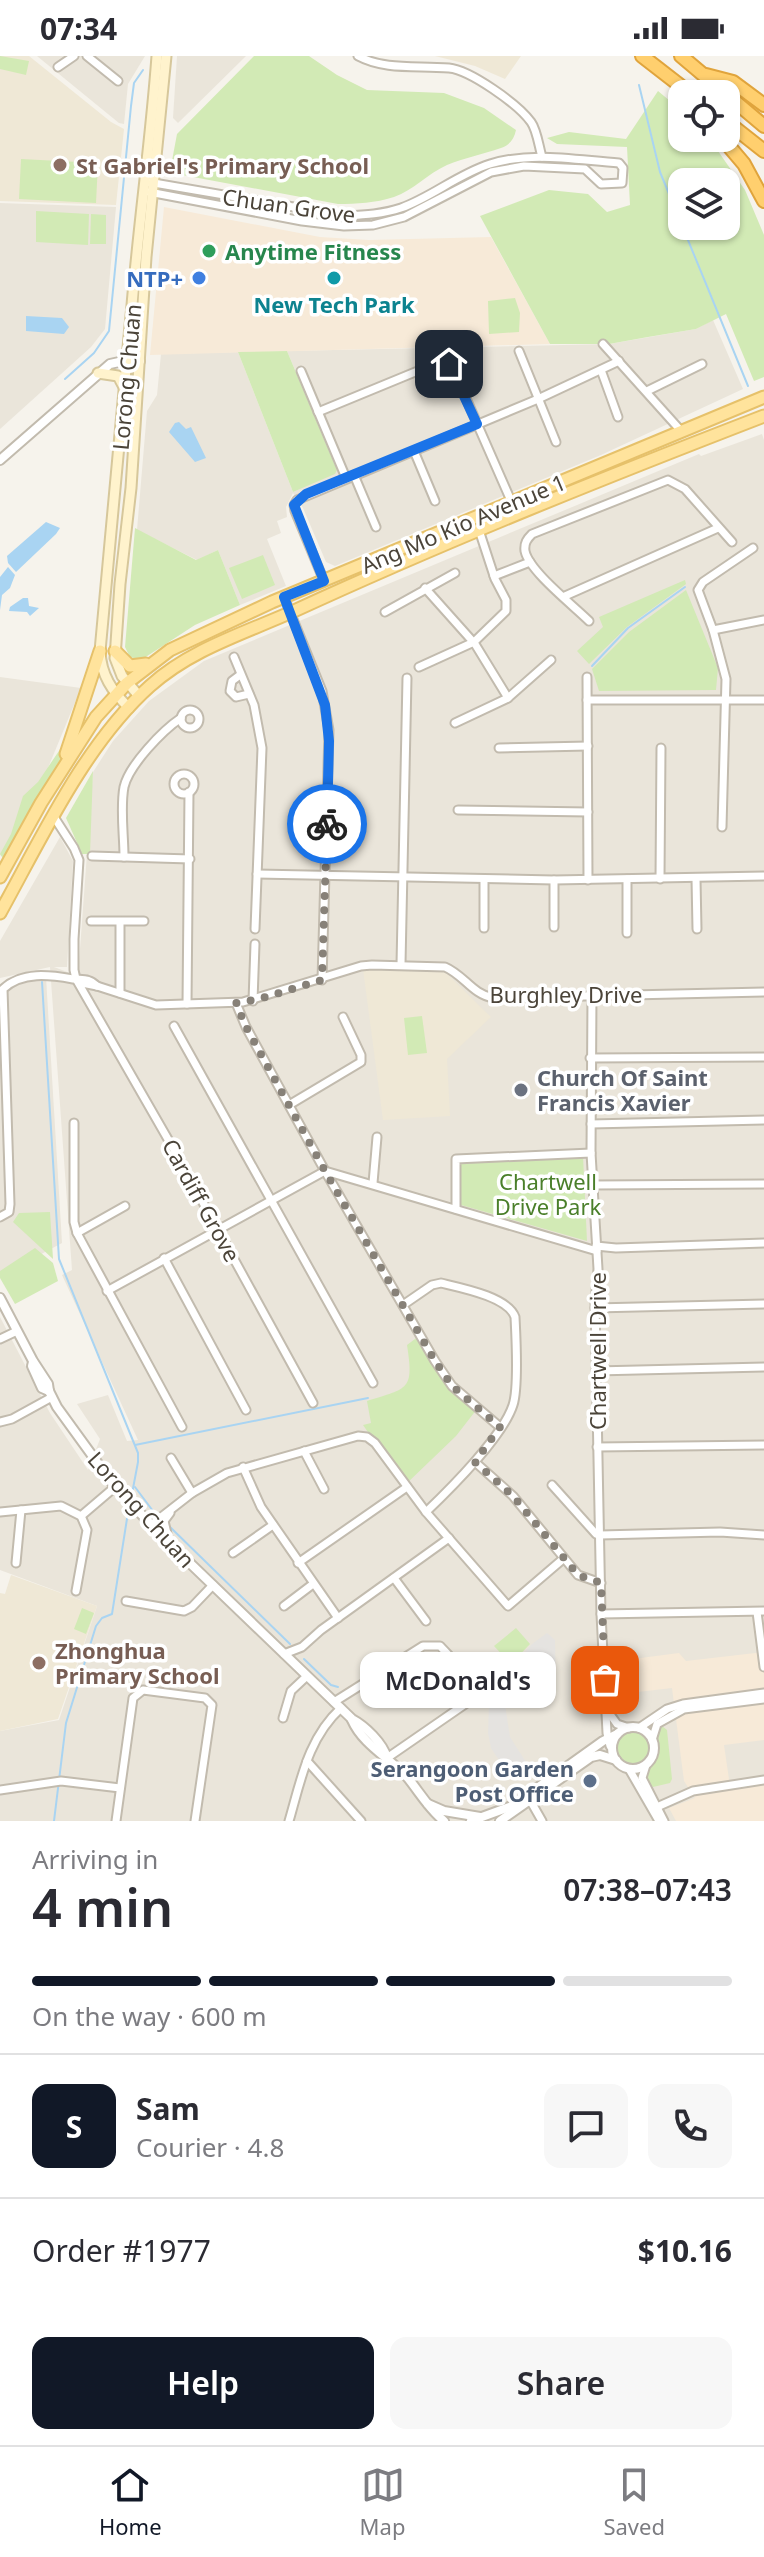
<!DOCTYPE html>
<html lang="en">
<head>
<meta charset="utf-8">
<style>
	body { margin:0; font-family:"Noto Sans",sans-serif; background:#f7f7f7; color:#2b2b33; height:100vh; display:flex; flex-direction:column; font-size:30px; white-space:nowrap }
	* { box-sizing:border-box; margin:0 }
	p { font-size:26px; color:#7c7c81 }
	.icon { flex:none; width:44px; height:44px; fill:none; stroke:currentColor; stroke-width:2; stroke-linecap:round; stroke-linejoin:round }
	.map { position:relative; height:1765px; overflow:hidden }
	.side { display:flex; flex-direction:column; background:#fff; flex:1 }
	.side>* { flex:none }
	.controls { position:absolute; left:668px; top:24px; display:grid; gap:16px }
	.controls a { display:grid; place-items:center; width:72px; height:72px; border-radius:16px; background:#fff; box-shadow:0 2px 6px #0004; font-size:40px }
	.pin { position:absolute; display:grid; place-items:center; width:68px; height:68px; color:#fff; margin:-34px; border-radius:16px; box-shadow:0 4px 12px #0006 }
	.courier { position:absolute; display:grid; place-items:center; width:80px; height:80px; margin:-40px; border:6px solid #1a73e8; border-radius:50%; background:#fff; color:#222; box-shadow:0 2px 10px #0007 }
	.bubble { position:absolute; height:56px; border-radius:16px; background:#fff; box-shadow:0 2px 6px #0004; font-size:26px; font-weight:600; line-height:56px; text-align:center }
	.headline em { font-style:normal; font-weight:600 }
	.headline div { display:flex; flex-direction:column-reverse }
	.headline { display:flex; align-items:center; justify-content:space-between; height:136px; padding:0 32px }
	h1 { font-size:52px; font-weight:600; line-height:60px }
	.bar { display:grid; grid-template-columns:repeat(4,1fr); gap:12px 8px; align-content:center; height:96px; padding:0 32px }
	.bar i { height:10px; border-radius:6px; background:#e1e1e2 }
	.bar .selected { background:#111827 }
	.bar p { grid-column:span 4 }
	.line { display:flex; align-items:center; gap:20px; padding:0 32px; border-top:2px solid #e1e1e2 }
	.line div { flex:1 }
	.round { display:grid; place-items:center; flex:none; width:84px; height:84px; border-radius:16px; background:#f7f7f7 }
	.cta { display:flex; gap:16px; margin-top:auto; padding:16px 32px }
	.cta a { flex:1; height:92px; border-radius:16px; background:#111827; color:#fff; font-size:32px; font-weight:600; line-height:92px; text-align:center }
	.cta a+a { background:#f7f7f7; color:#2b2b33 }
	.status { display:flex; justify-content:space-between; align-items:center; height:56px; padding:0 40px; background:#fff; direction:ltr }
	.status svg { height:22px; fill:currentColor }
	.menu { display:flex; justify-content:space-around; align-items:center; height:112px; border-top:2px solid #e1e1e2; background:#fff; font-size:22px; color:#7c7c81 }
	.menu a { display:grid; justify-items:center; gap:4px }
	.menu .selected { color:#111827 }
	.map>svg:first-child { display:block }
	.residential { fill:#eae5da }
	.commercial { fill:#f7ead8 }
	.education { fill:#efe8d6 }
	.green { fill:#d2eab5; fill-rule:evenodd }
	.parking { fill:#e5e3e0 }
	.water { fill:#a9d4f2 }
	.lines { fill:none; stroke-linecap:round; stroke-linejoin:round }
	.stream { stroke:#a9d4f2; stroke-width:2 }
	.minor-casing { stroke:#c2bbae; stroke-width:11 }
	.tertiary-casing { stroke:#c2bbae; stroke-width:12 }
	.secondary-casing { stroke:#d6c79b; stroke-width:13 }
	.primary-casing { stroke:#e6c16a; stroke-width:15 }
	.motorway-casing { stroke:#e0a43c; stroke-width:16 }
	.minor { stroke:#fff; stroke-width:7 }
	.tertiary { stroke:#fff; stroke-width:8 }
	.secondary { stroke:#fff3cd; stroke-width:9 }
	.primary { stroke:#ffe39c; stroke-width:11 }
	.motorway { stroke:#ffcf6e; stroke-width:12 }
	.done { stroke:#878178; stroke-width:8; stroke-dasharray:0 14.4 }
	.route { stroke:#1a73e8; stroke-width:10 }
	.education-dot { fill:#8d6e63; stroke:#fff; stroke-width:3 }
	.leisure-dot { fill:#2e9e5b; stroke:#fff; stroke-width:3 }
	.shop-dot { fill:#3f7fe0; stroke:#fff; stroke-width:3 }
	.culture-dot { fill:#0f9aa8; stroke:#fff; stroke-width:3 }
	.worship-dot { fill:#6b7280; stroke:#fff; stroke-width:3 }
	.service-dot { fill:#5c6f8a; stroke:#fff; stroke-width:3 }
	.labels { text-anchor:middle; dominant-baseline:central; stroke-width:7; stroke-linejoin:round; paint-order:stroke }
	.education-label { font-size:22px; font-weight:bold; fill:#785e54; stroke:#fff; text-anchor:start }
	.street-label { font-size:22px; fill:#4b4439; stroke:#fff }
	.leisure-label { font-size:22px; font-weight:bold; fill:#27864d; stroke:#fff; text-anchor:start }
	.shop-label { font-size:22px; font-weight:bold; fill:#366cbe; stroke:#fff; text-anchor:end }
	.culture-label { font-size:22px; font-weight:bold; fill:#0d838f; stroke:#fff }
	.worship-label { font-size:22px; font-weight:bold; fill:#5b616d; stroke:#fff; text-anchor:start }
	.park-label { font-size:22px; fill:#4a7f2a; stroke:#fff }
	.service-label { font-size:22px; font-weight:bold; fill:#4e5e75; stroke:#fff; text-anchor:end }
</style>
</head>
<body>
<div class="status"><b>07:34</b><svg viewBox="0 0 49 12"><path d="M0 12V9h3v3zM5 12V6h3v6zM10 12V3h3v9zM15 12V0h3v12zM26 1h20v11H26zM47 4h2v5h-2z"/></svg></div>
<div class="map">
<svg width="764" height="1765" viewBox="0 0 764 1765">
	<rect width="100%" height="100%" fill="#f6f3ec"/>
	<g class="residential">
		<polygon points="37,0 145,0 128,28 124,68 119,67"/>
		<polygon points="177,0 246,0 178,67 173,62"/>
		<polygon points="0,147 116,151 105,273 91,291 0,373"/>
		<polygon points="713,264 743,333 601,399 335,510 326,506 303,452 293,437 286,451 287,461 277,465 281,477 267,483 286,530 240,549 218,494 197,504 137,474 147,355 157,339 161,298 238,296 293,436 337,414 287,295 609,288 696,273"/>
		<polygon points="762,378 764,384 764,1765 0,1765 0,1675 59,1664 97,1550 0,1514 0,1261 50,1357 88,1414 100,1383 77,1348 108,1339 127,1385 138,1384 62,1219 72,1214 50,911 0,922 0,885 60,781 73,805 67,911 54,911 78,920 93,716 113,685 149,645 204,605 699,398 701,400"/>
		<polygon points="0,621 81,632 43,724 0,800"/>
		<polygon points="46,921 62,1187 0,1220 0,929"/>
	</g>
	<g class="commercial">
		<polygon points="164,151 320,181 369,184 491,181 550,288 150,299"/>
		<polygon points="764,1596 764,1684 724,1689 730,1730 764,1725 764,1765 676,1765 669,1752 695,1742 684,1725 672,1632 612,1639 610,1606 679,1597 686,1605"/>
	</g>
	<g class="education">
		<polygon points="0,0 29,0 111,66 124,73 116,149 0,145"/>
		<polygon points="435,0 521,0 505,23 475,10"/>
		<polygon points="363,913 443,914 491,961 447,1003 450,1060 383,1064"/>
		<polygon points="11,1519 97,1550 58,1663 0,1675 0,1537 5,1538"/>
	</g>
	<g class="green">
		<polygon points="0,0 29,5 26,19 0,13"/>
		<path d="M254,0H309L337,19L367,34L444,37L484,52L516,74C514,83 510,89 501,92C483,98 464,102 447,109C427,118 414,134 394,141C375,147 357,148 338,148L177,118L171,110L177,78Z"/>
		<path d="M658,35L682,55V82H709L745,134L764,179V321L754,325L726,258L696,273L648,281L609,288H550L480,160L549,134L588,138L607,156L630,149L627,91L557,88L547,82L569,76L626,83ZM682,126H726V170H682Z"/>
		<polygon points="21,103 98,107 96,147 19,143"/>
		<polygon points="36,155 89,158 88,189 36,186"/>
		<polygon points="91,158 106,159 106,188 90,188"/>
		<polygon points="515,242 520,257 519,276 489,278 488,245"/>
		<polygon points="287,295 337,414 335,418 293,436 238,296"/>
		<polygon points="135,472 196,504 218,494 240,549 195,569 141,604 130,601 125,591"/>
		<polygon points="263,499 275,529 242,543 229,512"/>
		<polygon points="685,524 686,528 627,571 589,608 577,595 603,571 599,561"/>
		<polygon points="686,534 718,612 716,634 599,635 592,613 629,576"/>
		<polygon points="74,684 6,807 0,798 11,778 23,740 38,726 65,686"/>
		<polygon points="93,715 90,798 82,798 66,762"/>
		<polygon points="422,960 427,997 408,999 404,962"/>
		<polygon points="583,1100 587,1185 461,1149 460,1110 462,1106"/>
		<polygon points="50,1156 53,1203 13,1166 19,1157"/>
		<polygon points="35,1192 53,1207 58,1225 15,1248 0,1222 0,1215"/>
		<path d="M419,1280L446,1325L477,1353L456,1380L405,1429L363,1369L371,1367L367,1345C409,1332 414,1334 407,1289Z"/>
		<polygon points="82,1552 94,1557 86,1578 74,1573"/>
		<polygon points="516,1572 530,1588 511,1608 494,1590"/>
		<path d="M662,1670L667,1674L672,1723L670,1727L653,1731L645,1723C647,1702 660,1709 656,1678Z"/>
		<circle cx="634" cy="1692" r="17"/>
	</g>
	<polygon class="parking" points="547,1577 555,1584 556,1631 516,1633 516,1638 510,1639 505,1649 510,1681 529,1711 512,1724 491,1692 488,1677 489,1650 496,1630 532,1588"/>
	<g class="water">
		<polygon points="26,260 62,262 69,271 64,278 26,275"/>
		<polygon points="179,366 186,373 191,371 206,402 195,406 169,376 175,367"/>
		<polygon points="46,466 60,472 56,478 16,516 8,507 7,500"/>
		<polygon points="8,511 15,519 10,532 2,539 0,554 0,521"/>
		<polygon points="23,542 28,542 29,550 39,552 30,560 27,556 9,555 10,551"/>
	</g>
	<g class="lines">
		<g class="stream">
			<polyline points="639,29 660,116 748,330"/>
			<polyline points="65,323 94,297 109,275 131,50 134,27 143,14"/>
			<polyline points="592,610 628,572 685,531"/>
			<polyline points="42,926 59,1203 138,1397 138,1406 131,1443"/>
			<polyline points="135,1389 368,1342"/>
			<polyline points="135,1431 153,1455"/>
			<polyline points="168,1469 290,1588"/>
			<polyline points="304,1603 331,1629 338,1631"/>
			<polyline points="54,1765 66,1667 96,1570 102,1562 112,1558 129,1450"/>
		</g>
		<defs>
			<g id="minor">
				<polyline points="87,0 118,25"/>
				<path d="M358,0C386,15 418,9 449,12C470,14 518,48 531,66C537,74 539,91 542,101"/>
				<polyline points="58,11 74,0"/>
				<path d="M148,126L346,160C365,159 383,158 401,152C432,141 458,118 490,108C532,95 576,104 619,107L623,112L622,127L601,128L585,113L524,110L491,116L404,161L373,169L344,170L302,165L149,136"/>
				<polyline points="603,288 682,376"/>
				<polyline points="519,295 556,386"/>
				<polyline points="601,314 618,361"/>
				<polyline points="301,315 346,422"/>
				<polyline points="647,335 702,308"/>
				<polyline points="318,356 437,307 448,307 454,315 512,447"/>
				<polyline points="414,395 435,445"/>
				<polyline points="354,419 376,471"/>
				<polyline points="494,520 530,506"/>
				<polyline points="324,525 295,455 294,449 297,444 538,343 619,305"/>
				<polyline points="425,532 475,588 508,642"/>
				<polyline points="565,540 718,472"/>
				<polyline points="284,541 322,635 329,674 322,924"/>
				<polyline points="385,556 455,517"/>
				<path d="M589,565C574,550 529,515 525,495C524,487 527,483 532,478L668,424L685,433L732,486"/>
				<polyline points="713,574 764,564"/>
				<polyline points="234,601 254,649 262,692 255,873"/>
				<polyline points="419,611 474,586 506,555 506,544 495,523 479,474"/>
				<polyline points="240,619 232,625 230,635 236,641 249,638"/>
				<polyline points="587,621 588,824"/>
				<polyline points="587,644 764,644"/>
				<circle cx="190" cy="663" r="9"/>
				<polyline points="455,667 508,642 551,604"/>
				<polyline points="499,692 588,690"/>
				<circle cx="184" cy="728" r="10"/>
				<polyline points="458,754 588,756"/>
				<polyline points="54,761 74,792 79,804 74,883 74,914 76,923 173,1092 313,1347"/>
				<polyline points="722,771 726,623 713,574 698,534 703,526 753,492"/>
				<polyline points="92,800 190,803"/>
				<path d="M124,801C124,779 120,752 124,731C129,709 163,674 181,662"/>
				<polyline points="257,818 554,824 764,820"/>
				<polyline points="484,823 484,872"/>
				<polyline points="660,823 661,692"/>
				<polyline points="696,823 697,873"/>
				<polyline points="91,865 144,865"/>
				<polyline points="554,871 554,824"/>
				<polyline points="627,877 627,823"/>
				<polyline points="401,908 407,622"/>
				<path d="M76,923L82,927L97,930L156,949L243,946L361,910L372,909L445,911C464,919 472,938 493,942L764,936"/>
				<polyline points="120,937 120,866"/>
				<polyline points="592,939 591,1097 598,1213 595,1246 601,1558 607,1677 610,1690"/>
				<polyline points="253,945 255,888"/>
				<polyline points="236,947 246,971 325,1115 435,1305 452,1330 500,1371"/>
				<polyline points="187,948 189,736"/>
				<polyline points="174,970 373,1327"/>
				<polyline points="590,1002 764,1001"/>
				<polyline points="289,1049 361,1006 361,999 343,961"/>
				<polyline points="74,1067 74,1166 77,1177 182,1371"/>
				<polyline points="591,1068 764,1064"/>
				<polyline points="373,1127 377,1081"/>
				<polyline points="593,1129 764,1128"/>
				<polyline points="456,1153 456,1103 591,1097"/>
				<path d="M0,1161L9,1156L10,1148L3,933C22,915 50,919 73,923C83,924 89,922 97,930"/>
				<polyline points="77,1177 125,1150"/>
				<polyline points="596,1190 616,1192 764,1187"/>
				<polyline points="164,1202 246,1354"/>
				<polyline points="107,1235 325,1115 597,1195"/>
				<path d="M403,1249L432,1229L441,1227C462,1232 508,1241 515,1261C516,1282 519,1331 513,1349C503,1380 450,1433 426,1456"/>
				<polyline points="595,1252 764,1248"/>
				<polyline points="0,1283 17,1275"/>
				<polyline points="596,1315 764,1311"/>
				<polyline points="0,1366 12,1363 52,1341"/>
				<polyline points="597,1391 764,1389"/>
				<polyline points="304,1395 324,1433"/>
				<polyline points="171,1402 192,1437"/>
				<polyline points="475,1406 513,1440 578,1519 601,1527"/>
				<polyline points="243,1411 261,1451 338,1562"/>
				<polyline points="552,1429 596,1478 600,1479"/>
				<polyline points="0,1456 61,1450 81,1460 87,1474 76,1535"/>
				<polyline points="81,1460 115,1431"/>
				<polyline points="151,1469 192,1437 227,1417 358,1380 367,1381 375,1387 426,1456 508,1550 563,1503"/>
				<polyline points="600,1479 720,1476 764,1479"/>
				<polyline points="169,1486 164,1465 170,1457"/>
				<polyline points="233,1497 273,1469"/>
				<polyline points="16,1507 21,1454"/>
				<polyline points="298,1507 407,1431"/>
				<polyline points="394,1522 426,1565"/>
				<polyline points="126,1545 184,1555 192,1551 213,1529"/>
				<polyline points="284,1550 313,1528"/>
				<polyline points="757,1556 764,1611"/>
				<polyline points="601,1558 764,1555"/>
				<polyline points="284,1598 302,1591 321,1574 449,1482"/>
				<polyline points="334,1646 423,1590 440,1590 473,1625 471,1644 387,1702"/>
				<polyline points="607,1654 617,1668 629,1672"/>
				<polyline points="283,1662 291,1635 307,1620"/>
				<polyline points="639,1672 667,1653 683,1648 764,1637"/>
				<polyline points="652,1684 657,1668 684,1653 764,1643"/>
				<polyline points="307,1705 361,1765"/>
				<polyline points="646,1709 642,1722 664,1765"/>
				<polyline points="629,1713 659,1765"/>
				<polyline points="0,1734 61,1725 120,1732"/>
				<polyline points="530,1744 542,1765"/>
				<polyline points="657,1751 693,1735 764,1724"/>
				<polyline points="116,1765 133,1642 143,1634 205,1642 212,1649 195,1765"/>
				<path d="M289,1765C301,1724 308,1682 341,1652"/>
			</g>
			<g id="tertiary">
				<polyline points="0,404 110,308 128,304 140,305"/>
				<path d="M0,1242L33,1305L48,1328L49,1335L57,1351L115,1431L169,1487L352,1663C365,1670 383,1687 387,1702"/>
				<polyline points="33,1306 32,1310 42,1332 49,1335"/>
				<path d="M352,1664C363,1689 390,1702 408,1722C420,1737 429,1753 444,1765"/>
				<circle cx="633" cy="1692" r="21"/>
				<polyline points="428,1748 444,1755 480,1761"/>
				<polyline points="471,1765 512,1750 603,1685 617,1678"/>
				<polyline points="500,1765 591,1701 600,1699 616,1704"/>
			</g>
			<g id="secondary">
				<polyline points="98,317 118,320 125,333"/>
				<polyline points="139,640 122,620 115,602 120,528 131,432 146,201 166,0"/>
				<path d="M129,652C112,635 101,619 100,595C111,479 121,364 132,249C139,166 151,83 157,0"/>
			</g>
			<g id="primary">
				<polyline points="115,595 130,610 146,608"/>
				<polyline points="66,698 100,595"/>
				<polyline points="0,821 41,747 96,661 127,627 170,594 272,546 764,341"/>
				<path d="M0,857C42,781 85,688 150,630C191,593 245,577 294,555C448,484 606,421 764,360"/>
			</g>
			<g id="motorway">
				<polyline points="642,0 691,38"/>
				<polyline points="681,0 764,70"/>
				<polyline points="706,19 733,26 764,49"/>
				<polyline points="726,65 764,95"/>
				<polyline points="722,82 744,108 764,145"/>
			</g>
		</defs>
		<use href="#minor" class="minor-casing"/>
		<use href="#tertiary" class="tertiary-casing"/>
		<use href="#secondary" class="secondary-casing"/>
		<use href="#primary" class="primary-casing"/>
		<use href="#motorway" class="motorway-casing"/>
		<use href="#minor" class="minor"/>
		<use href="#tertiary" class="tertiary"/>
		<use href="#secondary" class="secondary"/>
		<use href="#primary" class="primary"/>
		<use href="#motorway" class="motorway"/>
	</g>
	<g class="lines">
		<polyline class="done" points="327,768 322,924 259,943 236,947 246,971 325,1115 435,1305 452,1330 500,1371 475,1406 513,1440 578,1519 601,1527 605,1624"/>
		<polyline class="route" points="327,768 329,685 325,649 284,541 324,525 294,449 306,438 477,368 449,308"/>
	</g>
	<g class="education-dot">
		<circle cx="60" cy="109" r="8"/>
		<circle cx="39" cy="1607" r="8"/>
	</g>
	<circle class="leisure-dot" cx="209" cy="195" r="8"/>
	<circle class="shop-dot" cx="199" cy="222" r="8"/>
	<circle class="culture-dot" cx="334" cy="222" r="8"/>
	<circle class="worship-dot" cx="521" cy="1034" r="8"/>
	<circle class="service-dot" cx="590" cy="1725" r="8"/>
	<g class="labels">
		<g class="education-label">
			<text x="76" y="109">St Gabriel's Primary School</text>
			<text x="55" y="1594">Zhonghua<tspan x="55" dy="25">Primary School</tspan></text>
		</g>
		<g class="street-label">
			<text transform="translate(289 149) rotate(8)">Chuan Grove</text>
			<text transform="translate(126 321) rotate(-85)">Lorong Chuan</text>
			<text transform="translate(463 467) rotate(-23)">Ang Mo Kio Avenue 1</text>
			<text x="566" y="938">Burghley Drive</text>
			<text transform="translate(202 1144) rotate(61)">Cardiff Grove</text>
			<text transform="translate(597 1295) rotate(-90)">Chartwell Drive</text>
			<text transform="translate(142 1453) rotate(48)">Lorong Chuan</text>
		</g>
		<g class="leisure-label">
			<text x="225" y="195">Anytime Fitness</text>
		</g>
		<g class="shop-label">
			<text x="183" y="222">NTP+</text>
		</g>
		<g class="culture-label">
			<text x="334" y="248">New Tech Park</text>
		</g>
		<g class="worship-label">
			<text x="537" y="1021">Church Of Saint<tspan x="537" dy="25">Francis Xavier</tspan></text>
		</g>
		<g class="park-label">
			<text x="548" y="1125">Chartwell<tspan x="548" dy="25">Drive Park</tspan></text>
		</g>
		<g class="service-label">
			<text x="574" y="1712">Serangoon Garden<tspan x="574" dy="25">Post Office</tspan></text>
		</g>
	</g>
</svg>
<div class="controls">
<a><svg class="icon" aria-label="locate" viewBox="0 0 24 24"><circle cx="12" cy="12" r="6"/><path d="M12 2v4M12 18v4M2 12h4M18 12h4"/></svg></a>
<a><svg class="icon" aria-label="layers" viewBox="0 0 24 24"><path d="M12 4l9 5-9 5-9-5zM3 14l9 5 9-5"/></svg></a>
</div>
<div class="pin" style="left:605px;top:1624px;background:#ea580c"><svg class="icon" aria-label="bag" viewBox="0 0 24 24"><path d="M5 8h14l-1 12H6zM9 8a3 3 0 0 1 6 0"/></svg></div>
<div class="pin" style="left:449px;top:308px;background:#1f2937"><svg class="icon" aria-label="home" viewBox="0 0 24 24"><path d="M3 11l9-7 9 7M6 9v11h12V9"/></svg></div>
<div class="courier" style="left:327px;top:768px"><svg class="icon" aria-label="bike" viewBox="0 0 24 24"><circle cx="6" cy="16" r="4"/><circle cx="18" cy="16" r="4"/><path d="M6 16l4-8h5l3 8M10 8l3 8H6M13 5h3"/></svg></div>
<div class="bubble" style="left:360px;top:1596px;width:196px">McDonald's</div>
</div>
<section class="side">
<div class="headline"><div><h1>4 min</h1><p>Arriving in</p></div><em>07:38–07:43</em></div>
<div class="bar"><i class="selected"></i><i class="selected"></i><i class="selected"></i><i></i><p>On the way · 600 m</p></div>
<div class="line" style="height:144px"><b class="round" style="background:#111827;color:#fff">S</b><div><b>Sam</b><p>Courier · 4.8</p></div><a class="round"><svg class="icon" aria-label="chat" viewBox="0 0 24 24"><path d="M4 5h16v11H9l-5 4z"/></svg></a><a class="round"><svg class="icon" aria-label="phone" viewBox="0 0 24 24"><path d="M5 4h4l2 5-3 2q2 4 5 5l2-3 5 2v4C11 20 4 13 5 4z"/></svg></a></div>
<div class="line" style="height:104px"><div>Order #1977</div><b>$10.16</b></div>
<div class="cta"><a>Help</a><a>Share</a></div>
</section>
<nav class="menu">
<a class="selected"><svg class="icon" aria-label="home" viewBox="0 0 24 24"><path d="M3 11l9-7 9 7M6 9v11h12V9"/></svg>Home</a>
<a><svg class="icon" aria-label="map" viewBox="0 0 24 24"><path d="M3 6l6-2 6 2 6-2v14l-6 2-6-2-6 2zM9 4v14M15 6v14"/></svg>Map</a>
<a><svg class="icon" aria-label="saved" viewBox="0 0 24 24"><path d="M7 4h10v16l-5-4-5 4z"/></svg>Saved</a>
</nav>
</body>
</html>
